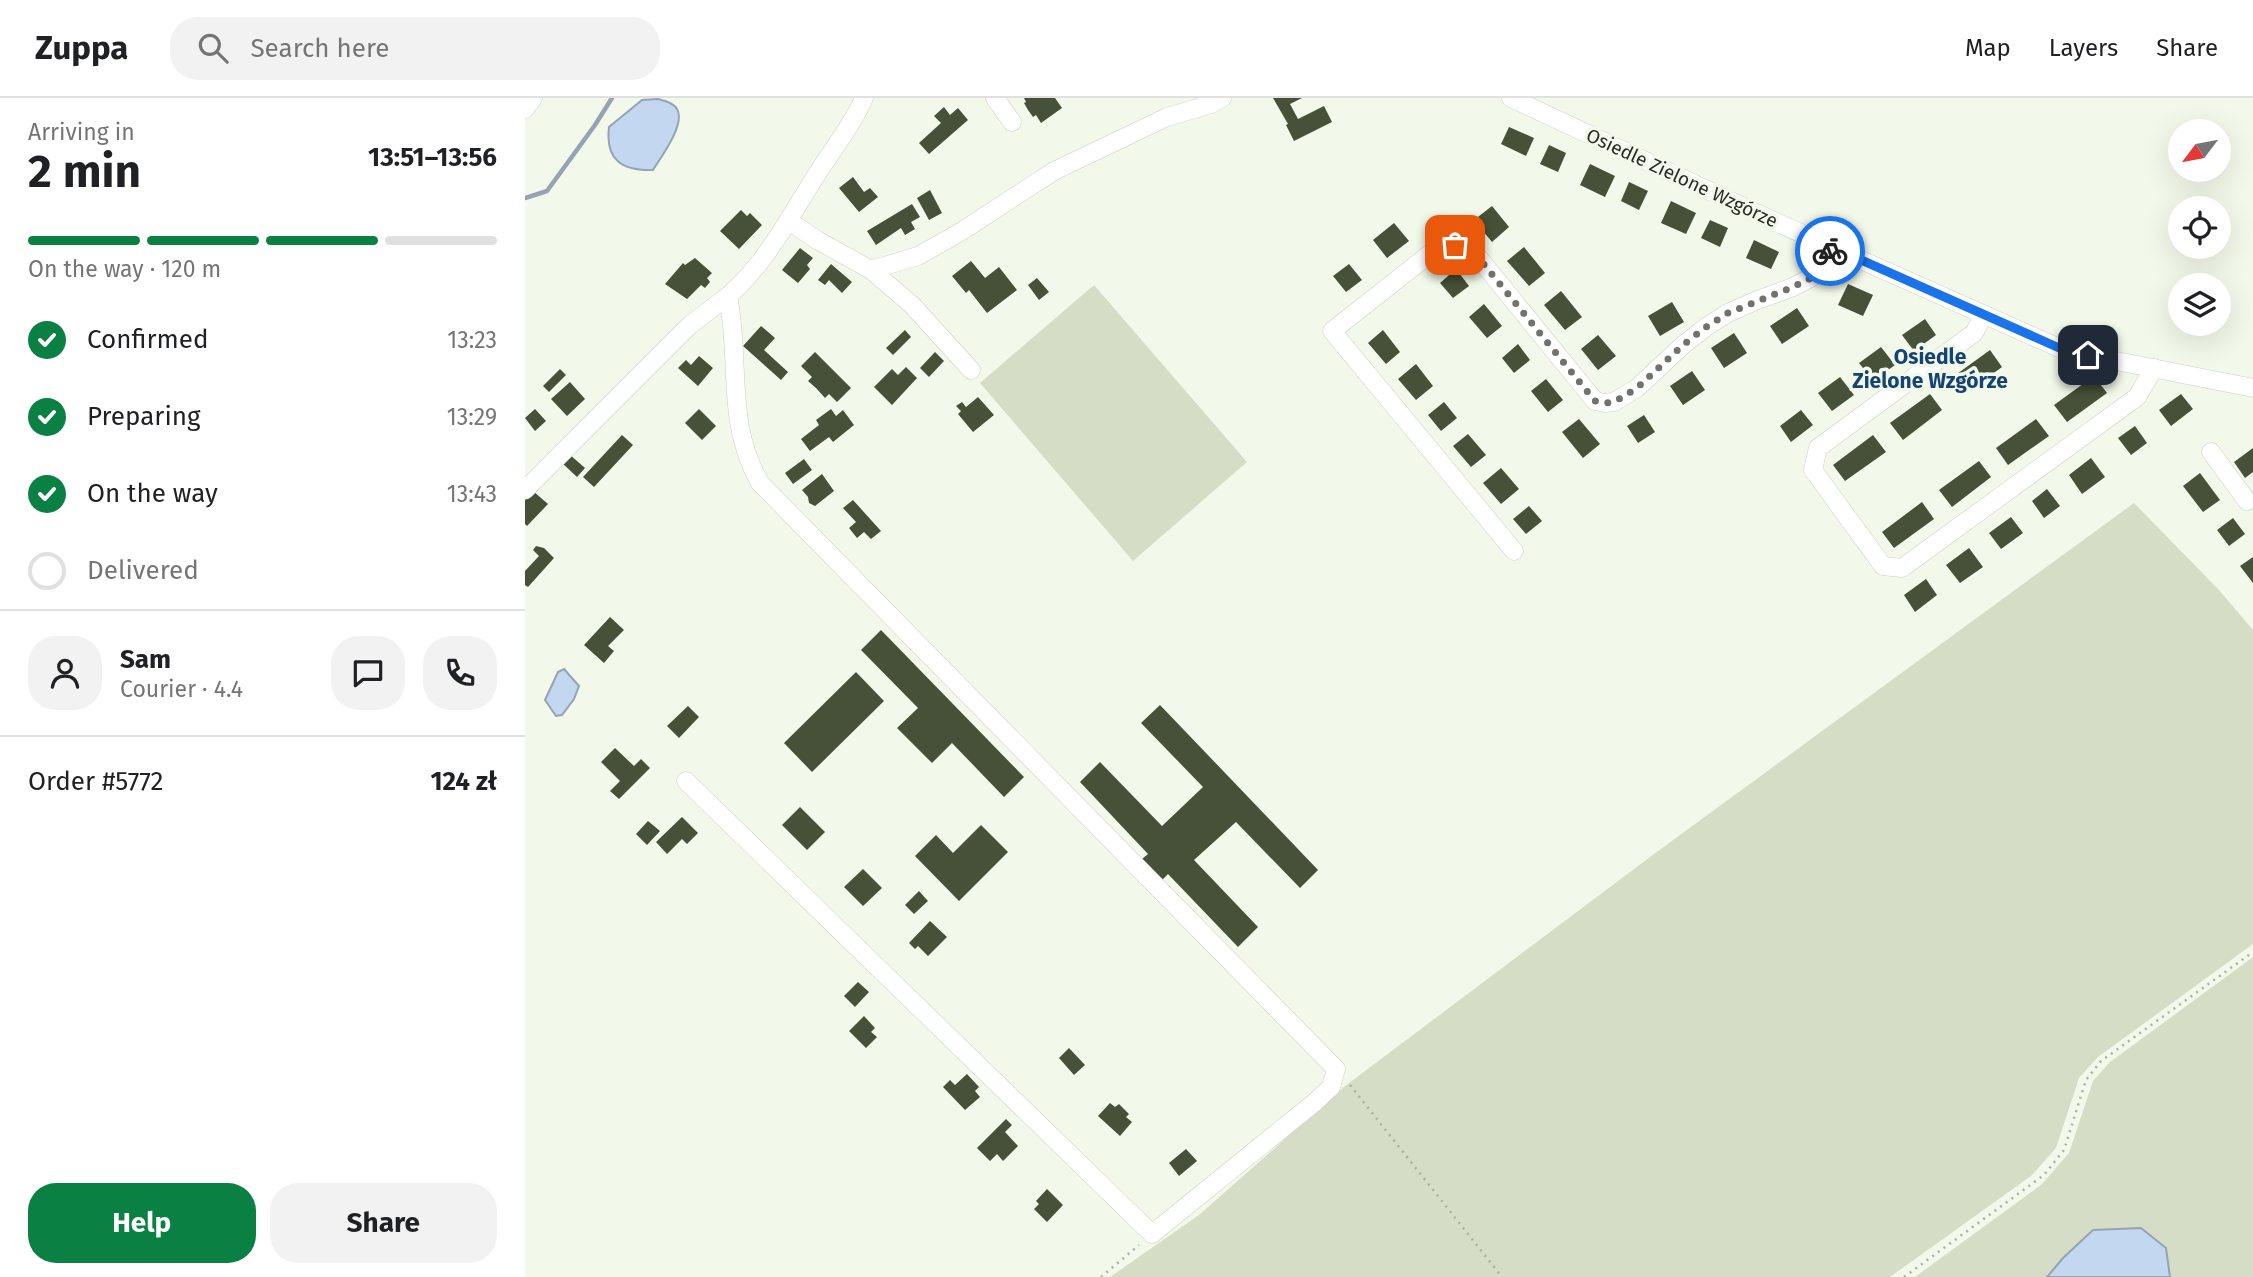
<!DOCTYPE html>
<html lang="en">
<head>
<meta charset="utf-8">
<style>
	body { margin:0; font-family:"Fira Sans",sans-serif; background:#f2f2f2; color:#202124; height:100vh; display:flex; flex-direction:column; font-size:26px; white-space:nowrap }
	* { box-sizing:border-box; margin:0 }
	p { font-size:23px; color:#757577 }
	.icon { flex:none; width:38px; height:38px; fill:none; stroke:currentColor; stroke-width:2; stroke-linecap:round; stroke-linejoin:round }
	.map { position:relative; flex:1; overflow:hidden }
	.side { display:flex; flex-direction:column; background:#fff; width:525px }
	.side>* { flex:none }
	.needle { width:46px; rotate:238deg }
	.tools { position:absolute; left:1643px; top:21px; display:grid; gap:14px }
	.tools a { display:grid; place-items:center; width:63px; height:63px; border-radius:50%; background:#fff; box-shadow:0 7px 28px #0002; font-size:35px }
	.pin { position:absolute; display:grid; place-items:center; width:60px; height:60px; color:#fff; margin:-30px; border-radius:14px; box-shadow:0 4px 10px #0006 }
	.courier { position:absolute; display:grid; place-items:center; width:70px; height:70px; margin:-35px; border:5px solid #1a73e8; border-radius:50%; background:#fff; color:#222; box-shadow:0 2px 9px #0007 }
	.overview em { font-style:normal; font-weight:700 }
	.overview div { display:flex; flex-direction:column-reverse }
	.overview { display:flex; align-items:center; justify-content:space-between; height:119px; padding:0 28px }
	h1 { font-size:46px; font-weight:700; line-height:52px }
	.bar { display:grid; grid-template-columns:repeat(4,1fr); gap:10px 7px; align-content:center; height:84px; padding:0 28px }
	.bar i { height:9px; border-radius:5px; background:#e0e0e0 }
	.bar .current { background:#0b8043 }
	.bar p { grid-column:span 4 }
	.line { display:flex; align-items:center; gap:18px; padding:0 28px; border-top:2px solid #e0e0e0 }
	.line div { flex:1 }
	.round { display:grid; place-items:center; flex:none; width:74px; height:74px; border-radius:28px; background:#f2f2f2 }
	ol { padding:0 28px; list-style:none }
	li { display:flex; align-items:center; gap:21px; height:77px }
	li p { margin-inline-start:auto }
	li .icon { padding:7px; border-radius:50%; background:#0b8043; color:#fff; stroke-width:4 }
	li:last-child { color:#757577 }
	li i { width:38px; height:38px; border:4px solid #e0e0e0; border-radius:50% }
	.button { display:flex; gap:14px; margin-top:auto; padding:14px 28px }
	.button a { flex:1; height:80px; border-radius:28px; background:#0b8043; color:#fff; font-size:28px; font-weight:700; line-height:80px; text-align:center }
	.button a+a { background:#f2f2f2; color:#202124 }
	header { display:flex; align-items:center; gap:42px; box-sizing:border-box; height:98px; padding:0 35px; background:#fff; border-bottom:2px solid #e0e0e0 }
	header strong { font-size:33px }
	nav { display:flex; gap:38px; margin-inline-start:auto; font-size:24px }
	.search { width:490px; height:63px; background:#f2f2f2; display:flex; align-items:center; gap:18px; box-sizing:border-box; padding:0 24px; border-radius:28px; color:#757577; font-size:26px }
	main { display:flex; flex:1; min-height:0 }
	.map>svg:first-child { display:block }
	.green { fill:#d5ddc7 }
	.water { fill:#c3d7f0; stroke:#95a3b3; stroke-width:2 }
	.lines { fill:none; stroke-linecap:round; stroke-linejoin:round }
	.stream { stroke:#95a3b3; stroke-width:4.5 }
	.building { fill:#475038 }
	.minor-casing { stroke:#cad0c1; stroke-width:19 }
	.path { stroke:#abb0a4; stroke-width:2.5; stroke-dasharray:2 5; stroke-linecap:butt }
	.minor { stroke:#fff; stroke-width:18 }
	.done { stroke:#70736a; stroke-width:7; stroke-dasharray:0 12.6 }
	.route { stroke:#1a73e8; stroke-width:9 }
	.labels { text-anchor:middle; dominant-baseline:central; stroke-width:7; stroke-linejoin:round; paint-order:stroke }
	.street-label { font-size:19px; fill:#292b25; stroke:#f3f9ea }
	.neighbourhood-label { font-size:21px; font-weight:bold; fill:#154376; stroke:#f3f9ea }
</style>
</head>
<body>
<header>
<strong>Zuppa</strong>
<div class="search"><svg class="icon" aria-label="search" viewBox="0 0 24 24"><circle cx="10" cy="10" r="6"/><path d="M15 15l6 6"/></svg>Search here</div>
<nav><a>Map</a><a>Layers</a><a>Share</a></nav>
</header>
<main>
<section class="side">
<div class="overview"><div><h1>2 min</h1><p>Arriving in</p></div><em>13:51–13:56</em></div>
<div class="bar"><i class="current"></i><i class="current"></i><i class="current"></i><i></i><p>On the way · 120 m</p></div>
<ol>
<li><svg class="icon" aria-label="check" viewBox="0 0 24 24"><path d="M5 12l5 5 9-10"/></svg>Confirmed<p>13:23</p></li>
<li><svg class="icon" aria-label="check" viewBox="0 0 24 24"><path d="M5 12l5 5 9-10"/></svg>Preparing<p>13:29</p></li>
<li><svg class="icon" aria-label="check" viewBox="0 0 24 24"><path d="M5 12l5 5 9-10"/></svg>On the way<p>13:43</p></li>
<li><i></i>Delivered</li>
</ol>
<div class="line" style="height:126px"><a class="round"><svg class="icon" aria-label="person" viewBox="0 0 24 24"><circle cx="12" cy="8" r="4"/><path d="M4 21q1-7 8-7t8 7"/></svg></a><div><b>Sam</b><p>Courier · 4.4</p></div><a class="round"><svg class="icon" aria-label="chat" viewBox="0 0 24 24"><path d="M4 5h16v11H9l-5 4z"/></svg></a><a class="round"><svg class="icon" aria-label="phone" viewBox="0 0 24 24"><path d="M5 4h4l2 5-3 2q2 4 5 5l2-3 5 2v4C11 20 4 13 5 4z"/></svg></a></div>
<div class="line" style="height:91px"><div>Order #5772</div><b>124 zł</b></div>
<div class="button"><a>Help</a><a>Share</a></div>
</section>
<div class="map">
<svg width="1728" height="1179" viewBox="0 0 1728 1179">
	<rect width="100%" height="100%" fill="#f3f9ea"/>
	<g class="green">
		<polygon points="569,187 722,364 608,463 455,285"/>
		<polygon points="1609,405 1694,492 1728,532 1728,846 1573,959 1554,980 1531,1050 1506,1078 1365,1179 585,1179 674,1117 820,988 1129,756"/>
		<polygon points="1728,859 1728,1179 1390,1179 1516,1087 1544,1055 1568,983 1585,964"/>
	</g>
	<g class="water">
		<path d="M133,1C140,3 149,5 152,11C161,26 136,59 128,72C97,73 80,62 84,29L117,2Z"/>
		<polygon points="39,571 54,588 49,601 37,617 31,618 20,602 33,574"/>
		<polygon points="1616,1130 1641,1150 1645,1179 1522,1179 1538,1160 1568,1132"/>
	</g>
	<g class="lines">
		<polyline class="stream" points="0,100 22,93 70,27 87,0"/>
	</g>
	<g class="building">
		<polygon points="499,0 530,0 537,10 516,25 511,17 508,19 503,12 499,5 501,4"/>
		<polygon points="748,0 777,0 765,6 773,21 799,8 807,24 769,43 761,27 763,26"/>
		<polygon points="419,9 425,17 433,10 443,22 404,56 394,45 416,25 409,18"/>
		<polygon points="984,29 1009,40 1001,58 976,46"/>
		<polygon points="1024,47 1041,55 1033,74 1015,66"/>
		<polygon points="1065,66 1090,78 1080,99 1055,87"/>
		<polygon points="328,79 339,94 345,90 353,99 334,114 314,90"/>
		<polygon points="1104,84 1123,93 1114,112 1096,103"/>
		<polygon points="405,92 417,115 404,122 392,100"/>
		<polygon points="1146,103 1171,115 1161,136 1136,125"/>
		<polygon points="387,106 395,119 386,124 390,131 380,137 376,130 351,147 342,133"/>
		<polygon points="967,108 984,129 967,144 949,122"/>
		<polygon points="216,112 222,118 225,115 237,127 214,151 195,133"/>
		<polygon points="1185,122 1203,130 1195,149 1176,140"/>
		<polygon points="869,125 884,143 862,160 848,142"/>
		<polygon points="1229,142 1254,154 1246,171 1221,160"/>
		<polygon points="999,149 1020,175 1004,188 982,163"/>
		<polygon points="275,150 288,160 282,167 285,171 273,185 257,172"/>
		<polygon points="170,160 187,175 182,180 185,184 180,190 176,187 162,201 140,186 158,165 160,167"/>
		<polygon points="446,163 460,180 474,169 492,192 462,215 444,192 441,195 427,178"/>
		<polygon points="306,166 327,184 317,195 304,182 300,187 293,182"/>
		<polygon points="824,166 837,182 821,194 808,178"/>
		<polygon points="931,171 944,188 928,200 915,185"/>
		<polygon points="512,180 524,194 514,202 503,187"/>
		<polygon points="1323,186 1348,197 1338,218 1313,207"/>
		<polygon points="1036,193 1057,219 1040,232 1019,207"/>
		<polygon points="1147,204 1159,224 1135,238 1123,218"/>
		<polygon points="959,206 977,228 962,240 944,219"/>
		<polygon points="1272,210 1284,228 1257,246 1245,228"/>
		<polygon points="1400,221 1411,237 1389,253 1377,237"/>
		<polygon points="236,228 250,240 239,252 263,274 256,282 218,248"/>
		<polygon points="380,232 386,239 368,257 361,250"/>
		<polygon points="858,232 875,254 861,266 843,245"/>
		<polygon points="1209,235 1222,255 1199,270 1186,250"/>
		<polygon points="1073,237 1091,258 1073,272 1056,251"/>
		<polygon points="993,246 1005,262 989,275 977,260"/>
		<polygon points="1356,249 1370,267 1348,283 1334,265"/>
		<polygon points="1465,252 1477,269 1437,298 1425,281"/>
		<polygon points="290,254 326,290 312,304 304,296 300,300 291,290 283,283 287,279 276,268"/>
		<polygon points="410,254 419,263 404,279 395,270"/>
		<polygon points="174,258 188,270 173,288 153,270 161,262 166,267"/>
		<polygon points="891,266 908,288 891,302 873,281"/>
		<polygon points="381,269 392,280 367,307 349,289 367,271 373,277"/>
		<polygon points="35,271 41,277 24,294 18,288"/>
		<polygon points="1167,273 1180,292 1158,307 1145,288"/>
		<polygon points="1569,278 1582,295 1542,324 1529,307"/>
		<polygon points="1315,279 1329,297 1307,313 1293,295"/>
		<polygon points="1021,281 1038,302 1023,314 1006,293"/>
		<polygon points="45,284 60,301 42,318 26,301"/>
		<polygon points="1405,296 1417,312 1378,342 1365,325"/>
		<polygon points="1656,296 1668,311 1646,328 1634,312"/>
		<polygon points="453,299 469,317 448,334 433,316 436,313 431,308 437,304 441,309"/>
		<polygon points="919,304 932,320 916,333 903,317"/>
		<polygon points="10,311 21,323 10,333 0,320"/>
		<polygon points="174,311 191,328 177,342 160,325"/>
		<polygon points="306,311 311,318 318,312 329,327 308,344 304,339 285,353 276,341 294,327 291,322"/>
		<polygon points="1276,312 1288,327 1266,344 1255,328"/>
		<polygon points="1119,317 1130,334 1113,345 1102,328"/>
		<polygon points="1054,321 1075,346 1058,360 1037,334"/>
		<polygon points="1511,321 1524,338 1483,367 1471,350"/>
		<polygon points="1610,328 1622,345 1606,357 1593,340"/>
		<polygon points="943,336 961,357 946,369 928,348"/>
		<polygon points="97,337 108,347 69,389 58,379"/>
		<polygon points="1348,337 1361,354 1320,383 1308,367"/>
		<polygon points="1728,350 1728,374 1720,380 1709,364"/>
		<polygon points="44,356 60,370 52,379 36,364"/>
		<polygon points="1566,360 1580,379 1557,396 1544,377"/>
		<polygon points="279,361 287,372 268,386 260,375"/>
		<polygon points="1454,363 1466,379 1427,409 1414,392"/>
		<polygon points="976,370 994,391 976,406 958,385"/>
		<polygon points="1675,375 1695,402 1678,414 1658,388"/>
		<polygon points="297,376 309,393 290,408 284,405 283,399 277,392"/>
		<polygon points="1522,391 1535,408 1519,420 1507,403"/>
		<polygon points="8,393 23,406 2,428 0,426 0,402"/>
		<polygon points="328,402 356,433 346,441 339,434 332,440 324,430 331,424 318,410"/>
		<polygon points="1397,404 1409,421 1369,450 1357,434"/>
		<polygon points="1004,408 1017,423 1001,436 988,421"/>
		<polygon points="1486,419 1498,435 1476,451 1464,435"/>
		<polygon points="1708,420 1720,436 1704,448 1692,432"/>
		<polygon points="11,448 19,450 29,460 3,489 0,487 0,473 14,458 8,452"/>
		<polygon points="1444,450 1458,469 1435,485 1421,467"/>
		<polygon points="1728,459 1728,485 1715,468"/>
		<polygon points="1401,481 1412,497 1390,514 1379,497"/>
		<polygon points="85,519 99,532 83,548 89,553 79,565 59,547"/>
		<polygon points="356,532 499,679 479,699 427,645 407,665 372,630 393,610 336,552"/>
		<polygon points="331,574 359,603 287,674 259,645"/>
		<polygon points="635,607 793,772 775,790 711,724 669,762 733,829 713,849 643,776 637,782 617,761 623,756 555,684 575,664 637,728 678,689 616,625"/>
		<polygon points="163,608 174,619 154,640 142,628"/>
		<polygon points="90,650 109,668 116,661 125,670 94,701 85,693 95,683 76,664"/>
		<polygon points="275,709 300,734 282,752 257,727"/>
		<polygon points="157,719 173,735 162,746 157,741 142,756 131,744"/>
		<polygon points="123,723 135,733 122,747 111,736"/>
		<polygon points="456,727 483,754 434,803 390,758 411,737 428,755"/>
		<polygon points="338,771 357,790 338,808 319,789"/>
		<polygon points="394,793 403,803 389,816 380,807"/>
		<polygon points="405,823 422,839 403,858 393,848 390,851 384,845"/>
		<polygon points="333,884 344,894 330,909 319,898"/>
		<polygon points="339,918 350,930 346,934 352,939 341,950 324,933"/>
		<polygon points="544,950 560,967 549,977 534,960"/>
		<polygon points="442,976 454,989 450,993 455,999 440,1012 418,989 425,982 430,987"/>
		<polygon points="585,1005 590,1009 594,1006 604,1016 601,1019 607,1024 595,1038 573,1018"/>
		<polygon points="481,1021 487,1027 480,1034 493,1048 478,1063 472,1056 465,1063 452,1050"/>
		<polygon points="661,1051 672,1063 654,1078 644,1065"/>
		<polygon points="522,1091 538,1107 522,1124 509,1111 514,1106 511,1103"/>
	</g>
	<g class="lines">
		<defs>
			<g id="minor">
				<polyline points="470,0 487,24"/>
				<polyline points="986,0 1253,125 1541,253 1728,290"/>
				<polyline points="0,11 8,0"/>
				<polyline points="264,123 292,142 346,172 393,158 437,133 529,73 642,19 686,6 697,0"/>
				<polyline points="346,172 387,207 446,272"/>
				<polyline points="1459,217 1449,235 1293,350 1288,372 1358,468 1377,470 1612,299 1629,270"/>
				<polyline points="1686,354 1722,403"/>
				<polyline points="0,392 165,227 203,198"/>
				<polyline points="989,453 807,233 916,147 944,148 1070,303 1080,305 1089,304 1112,290 1158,247 1181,229 1203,215 1230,203 1268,189 1291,177 1307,149"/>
				<path d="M161,683L627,1136L790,1004L806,989L811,971L235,385C200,324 216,262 203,198C240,166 261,125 287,84C304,56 326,30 339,0"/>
			</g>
		</defs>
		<use href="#minor" class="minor-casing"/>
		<g class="path">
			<polyline points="825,987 977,1179"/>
			<polyline points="576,1179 614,1147"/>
			<polyline points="1379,1179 1519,1077 1539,1052 1561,982 1576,963 1728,854"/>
		</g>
		<use href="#minor" class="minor"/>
	</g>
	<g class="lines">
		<polyline class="done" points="930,147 944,148 1070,303 1080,305 1089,304 1112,290 1158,247 1181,229 1203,215 1268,189 1292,177 1305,153"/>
		<polyline class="route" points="1305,153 1307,149 1541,253 1563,257"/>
	</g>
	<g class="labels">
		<g class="street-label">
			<text transform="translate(1157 80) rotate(25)">Osiedle Zielone Wzgórze</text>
		</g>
		<g class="neighbourhood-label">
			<text x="1405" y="259">Osiedle<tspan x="1405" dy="24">Zielone Wzgórze</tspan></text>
		</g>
	</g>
</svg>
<div class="tools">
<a><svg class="needle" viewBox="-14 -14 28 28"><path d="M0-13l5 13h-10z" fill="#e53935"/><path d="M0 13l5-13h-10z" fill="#757577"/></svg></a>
<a><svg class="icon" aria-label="locate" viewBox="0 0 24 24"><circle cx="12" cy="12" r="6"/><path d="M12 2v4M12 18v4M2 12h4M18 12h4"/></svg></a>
<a><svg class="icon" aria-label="layers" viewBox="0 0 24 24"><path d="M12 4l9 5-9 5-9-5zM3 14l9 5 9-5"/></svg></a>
</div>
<div class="pin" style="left:930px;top:147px;background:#ea580c"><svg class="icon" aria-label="bag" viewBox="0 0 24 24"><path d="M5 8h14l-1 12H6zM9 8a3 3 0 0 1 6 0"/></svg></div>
<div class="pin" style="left:1563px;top:257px;background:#1f2937"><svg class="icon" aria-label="home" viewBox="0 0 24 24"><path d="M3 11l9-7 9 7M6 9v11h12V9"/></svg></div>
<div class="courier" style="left:1305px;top:153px"><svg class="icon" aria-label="bike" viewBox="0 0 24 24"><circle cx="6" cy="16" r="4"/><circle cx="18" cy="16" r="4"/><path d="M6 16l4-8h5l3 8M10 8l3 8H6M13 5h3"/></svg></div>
</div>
</main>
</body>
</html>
